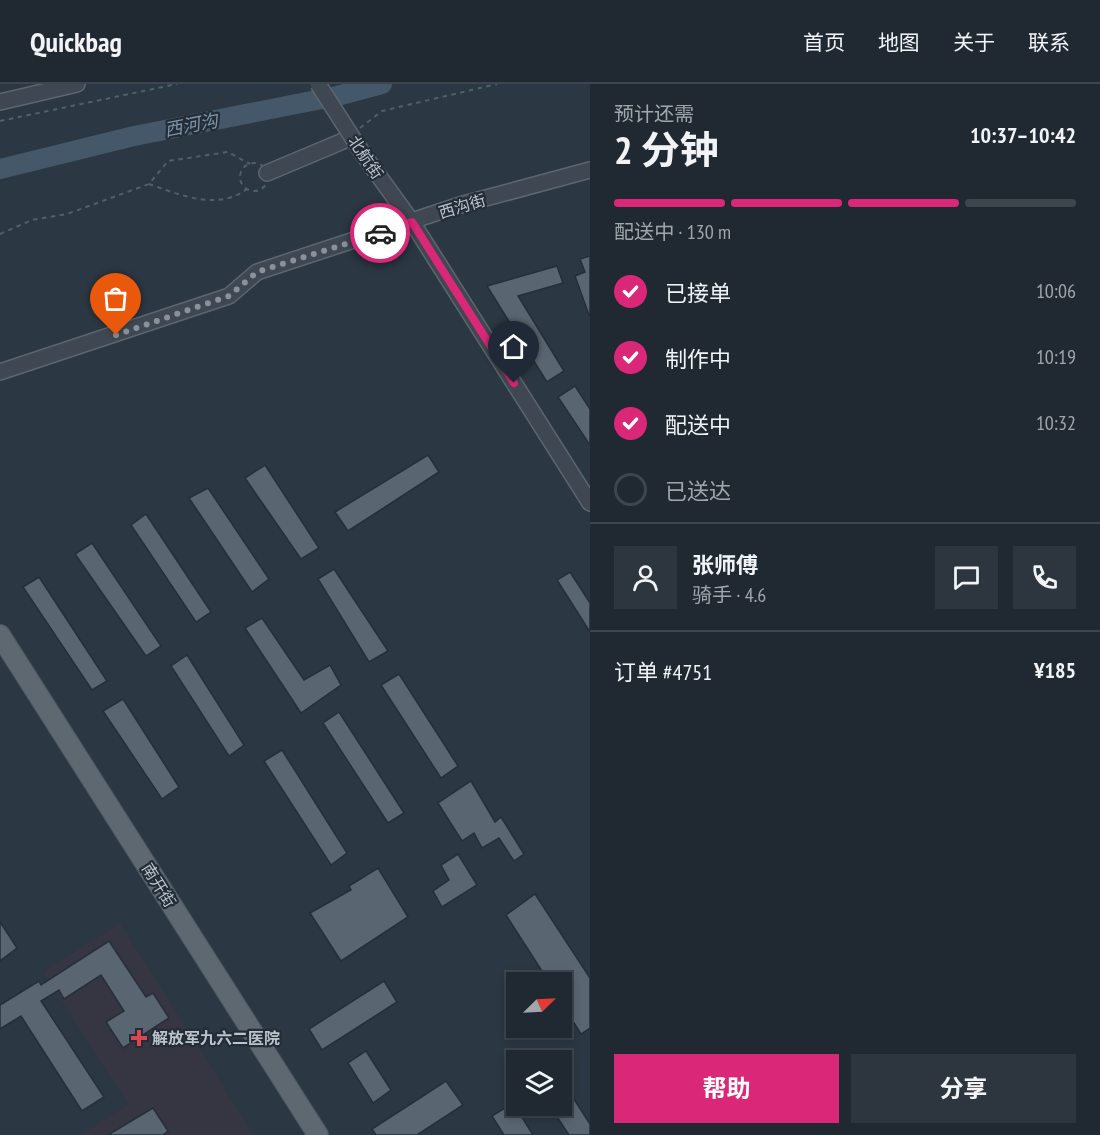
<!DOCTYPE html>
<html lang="zh">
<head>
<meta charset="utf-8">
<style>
	body { margin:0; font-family:"PT Sans Narrow","Noto Sans SC",sans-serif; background:#2d353e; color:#f1f3f6; height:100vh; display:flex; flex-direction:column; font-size:22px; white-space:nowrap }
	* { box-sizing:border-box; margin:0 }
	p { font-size:20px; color:#a2a6ac }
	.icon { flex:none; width:33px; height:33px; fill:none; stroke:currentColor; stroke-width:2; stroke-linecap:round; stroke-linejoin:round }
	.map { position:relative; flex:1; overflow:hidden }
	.panel { display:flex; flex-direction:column; background:#202932; width:510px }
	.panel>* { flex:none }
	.needle { width:39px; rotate:66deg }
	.tools { position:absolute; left:506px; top:888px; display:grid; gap:12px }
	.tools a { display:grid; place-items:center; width:66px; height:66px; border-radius:0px; background:#202932; box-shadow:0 3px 9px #0003,0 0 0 2px #3d454d; font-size:30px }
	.pin { position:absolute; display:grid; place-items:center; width:51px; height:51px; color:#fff; margin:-62px -26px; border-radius:50% 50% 50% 0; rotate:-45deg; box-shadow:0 0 6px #0007 }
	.pin .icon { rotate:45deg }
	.courier { position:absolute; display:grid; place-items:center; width:60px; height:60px; margin:-30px; border:4px solid #db2777; border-radius:50%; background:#fff; color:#222; box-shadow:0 2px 8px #0007 }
	.head em { font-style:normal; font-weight:700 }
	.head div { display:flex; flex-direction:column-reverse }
	.head { display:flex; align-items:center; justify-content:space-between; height:102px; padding:0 24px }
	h1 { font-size:39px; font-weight:700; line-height:45px }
	.bar { display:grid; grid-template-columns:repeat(4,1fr); gap:9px 6px; align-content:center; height:72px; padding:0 24px }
	.bar i { height:8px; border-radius:4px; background:#3d454d }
	.bar .active { background:#db2777 }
	.bar p { grid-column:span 4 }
	.line { display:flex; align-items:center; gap:15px; padding:0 24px; border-top:2px solid #3d454d }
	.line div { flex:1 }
	.round { display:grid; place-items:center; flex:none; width:63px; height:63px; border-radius:0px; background:#2d353e }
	ol { padding:0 24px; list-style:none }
	li { display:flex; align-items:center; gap:18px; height:66px }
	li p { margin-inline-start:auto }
	li .icon { padding:6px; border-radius:50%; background:#db2777; color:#fff; stroke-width:4 }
	li:last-child { color:#a2a6ac }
	li i { width:33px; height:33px; border:3px solid #3d454d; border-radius:50% }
	.button { display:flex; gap:12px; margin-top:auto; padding:12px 24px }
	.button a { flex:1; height:69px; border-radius:0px; background:#db2777; color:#fff; font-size:24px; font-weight:700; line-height:69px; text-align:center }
	.button a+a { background:#2d353e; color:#f1f3f6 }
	header { display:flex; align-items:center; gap:36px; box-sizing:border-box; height:84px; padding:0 30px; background:#202932; border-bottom:2px solid #3d454d }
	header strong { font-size:28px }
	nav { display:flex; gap:33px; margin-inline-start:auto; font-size:21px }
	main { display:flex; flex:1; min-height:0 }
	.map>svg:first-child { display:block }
	.medical { fill:#363643 }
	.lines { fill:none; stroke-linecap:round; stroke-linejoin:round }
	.river { stroke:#44586a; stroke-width:20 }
	.building { fill:#596571; stroke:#252f39; stroke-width:1.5 }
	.minor-casing { stroke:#5d666f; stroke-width:18 }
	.major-casing { stroke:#4b545e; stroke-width:22 }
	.path { stroke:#4f6263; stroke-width:2; stroke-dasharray:4.5 4.5; stroke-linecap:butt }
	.minor { stroke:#3f4852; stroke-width:15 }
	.major { stroke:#5d6871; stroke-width:20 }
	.minor-bridge-casing { stroke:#5d666f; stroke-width:18; stroke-linecap:butt }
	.minor-bridge { stroke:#3f4852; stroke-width:15 }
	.done { stroke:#89929b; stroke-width:6; stroke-dasharray:0 10.8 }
	.route { stroke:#db2777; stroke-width:8 }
	.health-dot { fill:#e0444e; stroke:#232d37; stroke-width:2 }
	.labels { text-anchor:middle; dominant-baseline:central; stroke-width:4.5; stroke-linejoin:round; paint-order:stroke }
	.street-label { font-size:16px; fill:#bcc3cb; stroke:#232d37 }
	.poi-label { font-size:16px; font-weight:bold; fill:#bcc3cb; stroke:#232d37; text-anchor:start }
	.water-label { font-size:18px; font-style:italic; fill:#8096aa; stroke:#232d37 }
</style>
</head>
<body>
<header>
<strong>Quickbag</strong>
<nav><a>首页</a><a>地图</a><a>关于</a><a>联系</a></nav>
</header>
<main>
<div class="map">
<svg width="590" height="1051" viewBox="0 0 590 1051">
	<rect width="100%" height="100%" fill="#2b3742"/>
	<polygon class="medical" points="120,839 254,1051 81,1051 128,1020 43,888"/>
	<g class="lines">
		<polyline class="river" points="0,85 134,52 337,12 382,0"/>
	</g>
	<g class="building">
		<polygon points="590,172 590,231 589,231 575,192 585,188 580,175"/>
		<polygon points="557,182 563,199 518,212 564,287 547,298 487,202"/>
		<polygon points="575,302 590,325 590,361 558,313"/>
		<polygon points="428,371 439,388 348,447 335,428"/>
		<polygon points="265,381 319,464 301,475 245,394"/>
		<polygon points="208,404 269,495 252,508 189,414"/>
		<polygon points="146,430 211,528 196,538 131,441"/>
		<polygon points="92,459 161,562 146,572 75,470"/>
		<polygon points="334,485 388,567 369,578 318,495"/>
		<polygon points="570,488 590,519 590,548 557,496"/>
		<polygon points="39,493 107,597 92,606 23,503"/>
		<polygon points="262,534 304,596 330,581 341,601 301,629 245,544"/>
		<polygon points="187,571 244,661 229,672 171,582"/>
		<polygon points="399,590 458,682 441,694 381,601"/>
		<polygon points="123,615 179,703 162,715 103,627"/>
		<polygon points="339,628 404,729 388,739 323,639"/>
		<polygon points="282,666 347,769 331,781 264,677"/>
		<polygon points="471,697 495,738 501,733 524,770 514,777 499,754 482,764 474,749 462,757 438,719"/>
		<polygon points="458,770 477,801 442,823 433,807 449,796 441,781"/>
		<polygon points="378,784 408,833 341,877 310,829 351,806 349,802"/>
		<polygon points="535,810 590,894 590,944 581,950 561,918 561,898 549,898 506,831"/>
		<polygon points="0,838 17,864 0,877"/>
		<polygon points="109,857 146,913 153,909 169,934 123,964 106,938 124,927 101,891 64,915 59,906 41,917 104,1013 82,1027 21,932 0,945 0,921 39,897 41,901"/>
		<polygon points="384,897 397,918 322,966 309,945"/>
		<polygon points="366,967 391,1006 373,1019 348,979"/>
		<polygon points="561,995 590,1040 590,1051 569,1051 550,1022 561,1022"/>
		<polygon points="446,997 463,1021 417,1051 376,1051 372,1045"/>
		<polygon points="513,1019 533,1051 504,1051 492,1032"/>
		<polygon points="153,1024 168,1047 163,1051 108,1051"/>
	</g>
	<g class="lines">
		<defs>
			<g id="minor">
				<polyline points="0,18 77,0"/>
				<polyline points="363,70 412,138 590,419"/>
				<polyline points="267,89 343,57"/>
				<polyline points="0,288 229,212 257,188 460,121 590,86"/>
			</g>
			<polyline id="major" points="0,551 318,1051"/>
		</defs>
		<use href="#minor" class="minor-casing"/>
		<use href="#major" class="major-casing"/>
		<g class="path">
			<polyline points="0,37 177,0"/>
			<polyline points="360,44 382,27 497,0"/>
			<circle cx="254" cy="93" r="14"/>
			<path d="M149,100C180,111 218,127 247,105"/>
			<polyline points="0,150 32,136 67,130 149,100 168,77 228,68 250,80"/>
		</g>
		<use href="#minor" class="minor"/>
		<use href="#major" class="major"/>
		<defs>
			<polyline id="minor-bridge" points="318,0 363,70"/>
		</defs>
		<use href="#minor-bridge" class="minor-bridge-casing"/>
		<use href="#minor-bridge" class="minor-bridge"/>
	</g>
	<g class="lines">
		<polyline class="done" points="116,251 229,212 257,188 380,149"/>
		<polyline class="route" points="380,149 412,138 514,299"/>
	</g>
	<path class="health-dot" d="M136 945h6v6h6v6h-6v6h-6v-6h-6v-6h6z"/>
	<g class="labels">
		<g class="street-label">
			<text transform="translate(366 73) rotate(56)">北航街</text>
			<text transform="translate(462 122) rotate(-17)">西沟街</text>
			<text transform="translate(159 801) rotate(58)">南开街</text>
		</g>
		<g class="poi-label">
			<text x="152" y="954">解放军九六二医院</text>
		</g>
		<g class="water-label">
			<text transform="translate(191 41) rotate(-11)">西河沟</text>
		</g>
	</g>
</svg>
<div class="tools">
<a><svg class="needle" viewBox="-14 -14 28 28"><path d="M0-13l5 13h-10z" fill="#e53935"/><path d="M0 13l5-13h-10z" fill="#a2a6ac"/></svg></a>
<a><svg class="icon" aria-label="layers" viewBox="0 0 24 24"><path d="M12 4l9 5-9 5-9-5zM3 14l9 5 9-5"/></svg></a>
</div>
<div class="pin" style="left:116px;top:251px;background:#ea580c"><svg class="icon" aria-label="bag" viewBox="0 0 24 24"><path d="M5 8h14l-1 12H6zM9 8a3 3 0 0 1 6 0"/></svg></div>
<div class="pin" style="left:514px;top:299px;background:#1f2937"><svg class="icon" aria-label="home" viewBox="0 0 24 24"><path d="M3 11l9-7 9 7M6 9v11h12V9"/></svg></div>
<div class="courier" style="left:380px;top:149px"><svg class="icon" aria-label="car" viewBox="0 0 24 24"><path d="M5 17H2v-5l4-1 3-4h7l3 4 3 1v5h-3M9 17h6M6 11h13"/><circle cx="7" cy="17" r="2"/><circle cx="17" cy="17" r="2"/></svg></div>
</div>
<section class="panel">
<div class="head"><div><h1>2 分钟</h1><p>预计还需</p></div><em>10:37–10:42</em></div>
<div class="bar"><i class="active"></i><i class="active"></i><i class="active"></i><i></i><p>配送中 · 130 m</p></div>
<ol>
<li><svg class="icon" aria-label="check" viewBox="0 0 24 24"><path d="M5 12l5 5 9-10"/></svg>已接单<p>10:06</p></li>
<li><svg class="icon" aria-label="check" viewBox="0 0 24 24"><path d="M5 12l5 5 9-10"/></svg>制作中<p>10:19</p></li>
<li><svg class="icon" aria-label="check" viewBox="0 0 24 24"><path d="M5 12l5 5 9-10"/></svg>配送中<p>10:32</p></li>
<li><i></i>已送达</li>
</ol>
<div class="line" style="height:108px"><a class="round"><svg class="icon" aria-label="person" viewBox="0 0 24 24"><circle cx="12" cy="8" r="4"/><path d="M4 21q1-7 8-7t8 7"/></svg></a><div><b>张师傅</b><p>骑手 · 4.6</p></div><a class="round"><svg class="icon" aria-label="chat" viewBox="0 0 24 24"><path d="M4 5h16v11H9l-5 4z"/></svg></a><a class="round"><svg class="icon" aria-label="phone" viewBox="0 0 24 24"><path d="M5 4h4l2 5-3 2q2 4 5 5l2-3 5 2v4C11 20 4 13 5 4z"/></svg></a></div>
<div class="line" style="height:78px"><div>订单 #4751</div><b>¥185</b></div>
<div class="button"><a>帮助</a><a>分享</a></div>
</section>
</main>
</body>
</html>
